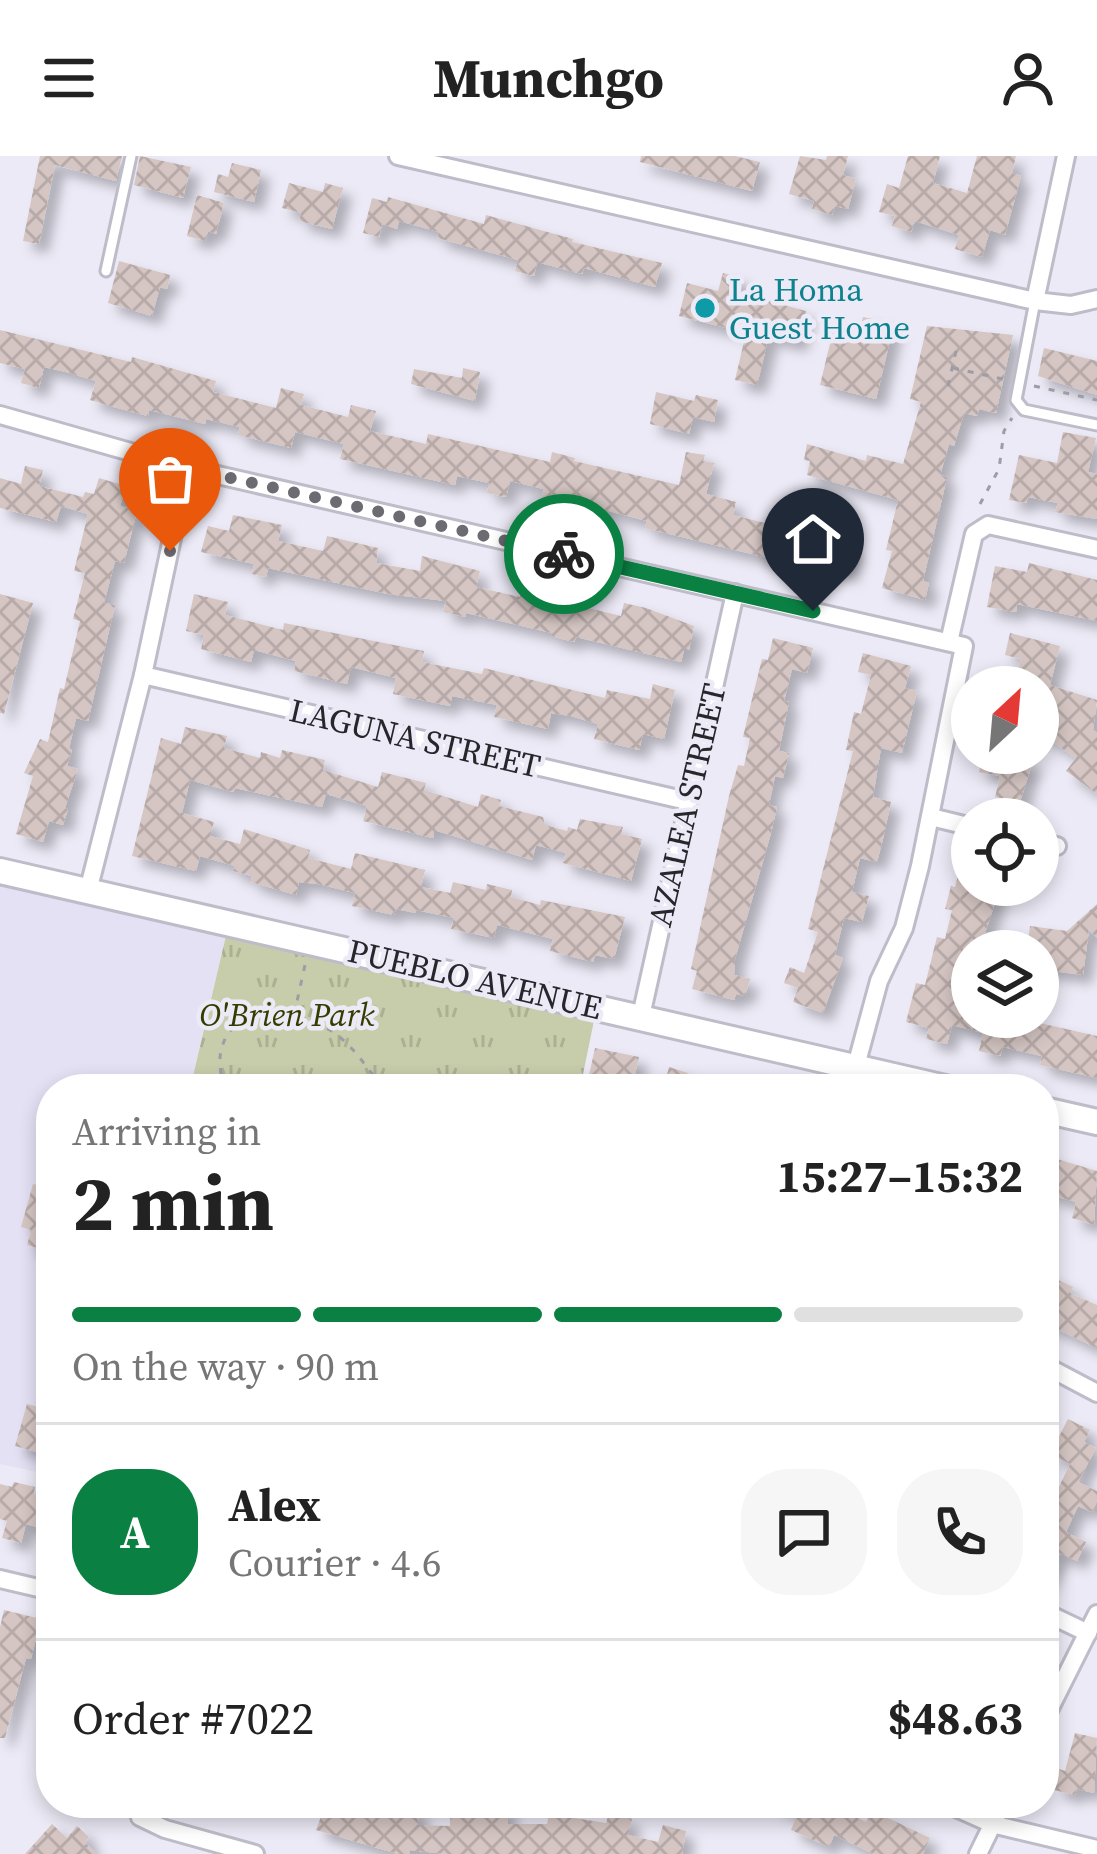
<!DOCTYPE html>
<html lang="en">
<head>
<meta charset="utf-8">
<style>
	body { margin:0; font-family:"Source Serif 4",serif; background:#f6f6f6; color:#222; height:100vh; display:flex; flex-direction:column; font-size:45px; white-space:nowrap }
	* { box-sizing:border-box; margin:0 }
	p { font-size:39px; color:#767676 }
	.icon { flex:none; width:66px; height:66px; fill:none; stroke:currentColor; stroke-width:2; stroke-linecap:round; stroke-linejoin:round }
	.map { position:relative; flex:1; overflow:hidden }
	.side { position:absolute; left:36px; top:918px; width:1023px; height:744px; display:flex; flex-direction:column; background:#fff; border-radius:48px; box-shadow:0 6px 18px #0003 }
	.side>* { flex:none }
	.needle { width:78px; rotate:26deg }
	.buttons { position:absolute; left:951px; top:510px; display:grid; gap:24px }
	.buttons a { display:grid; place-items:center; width:108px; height:108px; border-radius:50%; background:#fff; box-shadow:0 6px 18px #0003; font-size:60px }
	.pin { position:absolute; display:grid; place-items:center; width:102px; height:102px; color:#fff; margin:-123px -51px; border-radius:50% 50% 50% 0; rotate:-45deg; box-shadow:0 0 12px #0007 }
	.pin .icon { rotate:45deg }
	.courier { position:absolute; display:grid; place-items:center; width:120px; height:120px; margin:-60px; border:9px solid #0b8043; border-radius:50%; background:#fff; color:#222; box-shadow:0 3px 15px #0007 }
	.head em { font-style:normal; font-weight:700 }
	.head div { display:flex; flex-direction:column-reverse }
	.head { display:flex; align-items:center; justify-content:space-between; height:204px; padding:0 36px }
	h1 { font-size:78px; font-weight:700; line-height:90px }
	.bar { display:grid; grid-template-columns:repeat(4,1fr); gap:18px 12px; align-content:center; height:144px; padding:0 36px }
	.bar i { height:15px; border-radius:9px; background:#e0e0e0 }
	.bar .current { background:#0b8043 }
	.bar p { grid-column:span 4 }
	.line { display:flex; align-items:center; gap:30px; padding:0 36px; border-top:3px solid #e0e0e0 }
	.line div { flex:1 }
	.round { display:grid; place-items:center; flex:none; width:126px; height:126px; border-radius:48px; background:#f6f6f6 }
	header { display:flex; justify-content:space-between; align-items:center; height:156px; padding:0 36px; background:#fff; font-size:54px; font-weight:700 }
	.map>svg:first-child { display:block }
	.built { fill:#e5e1f5 }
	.park { fill:url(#park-tufts) }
	.building { fill:url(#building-cross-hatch); filter:url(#shadow) }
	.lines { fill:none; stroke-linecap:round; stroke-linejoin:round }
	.lane-casing { stroke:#bebcc8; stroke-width:15 }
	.street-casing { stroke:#bebcc8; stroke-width:22 }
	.secondary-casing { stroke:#bebcc8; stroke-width:30 }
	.path { stroke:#9e9ca5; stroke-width:3; stroke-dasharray:6 9; stroke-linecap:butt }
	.lane { stroke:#fff; stroke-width:9 }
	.street { stroke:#fff; stroke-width:16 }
	.secondary { stroke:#fff; stroke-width:24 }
	.done { stroke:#6c6b72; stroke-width:12; stroke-dasharray:0 21.6 }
	.route { stroke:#0b8043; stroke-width:15 }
	.culture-dot { fill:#0f9aa8; stroke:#eceaf6; stroke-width:4.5 }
	.labels { text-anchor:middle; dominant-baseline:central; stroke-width:9; stroke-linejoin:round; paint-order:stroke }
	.culture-label { font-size:33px; fill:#0d838f; stroke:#eceaf6; text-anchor:start }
	.street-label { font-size:33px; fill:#27262b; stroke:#eceaf6 }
	.park-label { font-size:33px; font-style:italic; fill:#353c00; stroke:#eceaf6 }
</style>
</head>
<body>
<header><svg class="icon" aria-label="menu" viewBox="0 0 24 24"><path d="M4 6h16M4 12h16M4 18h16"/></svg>Munchgo<svg class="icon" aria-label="person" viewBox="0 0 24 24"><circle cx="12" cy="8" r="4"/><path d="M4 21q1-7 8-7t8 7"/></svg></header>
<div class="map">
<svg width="1097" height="1698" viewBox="0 0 1097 1698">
	<defs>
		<pattern id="park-tufts" width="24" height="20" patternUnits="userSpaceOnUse" patternTransform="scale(3)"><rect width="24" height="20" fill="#c7cdab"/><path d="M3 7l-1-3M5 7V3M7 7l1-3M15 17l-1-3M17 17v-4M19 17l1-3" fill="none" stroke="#abb093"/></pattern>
		<pattern id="building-cross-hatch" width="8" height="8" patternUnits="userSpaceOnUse" patternTransform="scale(3)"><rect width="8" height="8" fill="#d5c6c3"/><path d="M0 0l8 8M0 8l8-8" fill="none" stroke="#b7aaa8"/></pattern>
		<filter id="shadow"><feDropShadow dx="9" dy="9" stdDeviation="6" flood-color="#0004"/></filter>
	</defs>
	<rect width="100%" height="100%" fill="#eceaf6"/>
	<polygon class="built" points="0,715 229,767 190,933 51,933 51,1319 0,1308"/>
	<polygon class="park" points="229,767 597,850 580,933 190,933"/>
	<g class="building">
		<polygon points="40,0 122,0 116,25 55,9 39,88 23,85"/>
		<polygon points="140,0 191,11 183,42 134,29"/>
		<polygon points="641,0 735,0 760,6 752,35 640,6"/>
		<polygon points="800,0 826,4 827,0 848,0 843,19 856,23 848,53 835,50 832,59 812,53 814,45 789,38"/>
		<polygon points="908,0 940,0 933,27 967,37 977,0 1016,0 1012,17 1021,20 1005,79 990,74 982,101 955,93 959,79 915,65 911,76 892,70 895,60 879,56 887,28 899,32"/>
		<polygon points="232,7 261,14 254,46 214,36 218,18 228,21"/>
		<polygon points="289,27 323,36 325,27 343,32 332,73 299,65 301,57 282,52"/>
		<polygon points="197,39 224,47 216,78 208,75 205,85 187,80"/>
		<polygon points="388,41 484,68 486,59 573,83 572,86 662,107 655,131 584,112 582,118 537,106 534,120 515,115 518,104 437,82 439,76 399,65 397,73 382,68 379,81 363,77 372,42 387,46"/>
		<polygon points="119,105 170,119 167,133 160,131 152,160 108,147"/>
		<polygon points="723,117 743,122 740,137 806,155 798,187 769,180 757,229 735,224 746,177 679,160 687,127 718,135"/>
		<polygon points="863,161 894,168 876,243 820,229 836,163 861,169"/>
		<polygon points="927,170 1013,179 996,257 979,253 977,260 964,257 954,290 949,288 940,319 947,321 923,425 929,427 925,444 882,432 892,395 886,394 898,344 807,319 810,305 804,304 807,288 866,305 867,299 903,308 921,246 910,243"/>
		<polygon points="0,174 131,206 132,201 216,225 213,236 276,252 281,232 304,238 301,249 348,261 351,249 376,255 370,275 426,288 428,278 550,306 552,296 575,302 574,305 679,329 686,296 705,299 703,305 714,307 706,338 736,346 733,359 801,376 805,360 828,367 823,383 856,392 849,418 775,395 772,403 645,372 647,365 609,355 589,353 587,361 540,349 544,333 510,325 506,341 487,337 489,327 457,320 455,329 340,303 344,288 295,276 291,292 238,279 240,271 206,263 205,268 149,254 148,260 110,250 90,244 96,225 66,216 44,211 39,232 21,227 25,213 0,207"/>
		<polygon points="1044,192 1097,205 1097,239 1038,220"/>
		<polygon points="463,212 480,216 475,245 411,228 414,213 462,222"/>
		<polygon points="656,236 694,245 696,239 718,244 714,266 693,261 689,278 650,268"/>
		<polygon points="1063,276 1096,282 1088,316 1097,318 1097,363 1055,356 1058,347 1028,341 1026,347 1009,344 1019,299 1057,307"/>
		<polygon points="25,310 43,314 39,330 83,341 85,336 94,338 99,322 126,330 120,350 137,355 124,407 115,405 104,447 115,449 88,565 76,562 69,593 72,594 67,610 78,613 65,652 68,653 63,669 49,665 43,686 16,678 33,620 24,617 40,583 48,586 60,532 64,533 80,465 73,463 85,417 74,415 88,358 61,350 56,366 0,352 0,322 21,328"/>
		<polygon points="233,359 282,369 278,385 323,395 327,380 378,392 376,407 420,415 422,400 480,415 476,431 520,441 524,425 579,439 576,449 621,460 624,447 646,452 694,470 689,494 684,494 681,506 576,481 574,486 551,480 552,477 466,457 466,461 443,456 446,445 388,438 268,412 266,421 252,418 254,408 201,396 208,370 229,375"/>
		<polygon points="1029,407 1097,424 1097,465 1017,448 1016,456 987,451 995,410 1027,416"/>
		<polygon points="0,438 33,447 4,558 0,557"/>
		<polygon points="194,438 228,446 225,459 283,474 284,467 424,495 422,506 482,518 484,512 605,542 607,534 650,543 653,528 675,534 664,583 643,578 639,594 594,583 598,568 571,560 551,557 548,573 494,561 497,549 452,540 450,550 393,538 396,522 351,511 347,528 294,515 296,505 254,494 251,506 201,493 204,479 186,475"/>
		<polygon points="1010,477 1060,490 1050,529 1097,544 1093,574 1097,577 1097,638 1066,615 1076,602 1038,576 1038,531 1015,528 1021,503 1005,499"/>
		<polygon points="773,482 813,492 807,517 792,513 784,545 789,546 779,595 789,597 783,622 775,620 769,649 777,651 771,677 735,803 734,819 750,823 745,840 736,838 734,844 692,833 697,815 691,813 729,640 738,609 744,610 750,582 743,581 753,539 762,503 768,504"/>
		<polygon points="863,497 911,510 905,532 917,535 902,597 881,592 873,641 891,646 883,683 877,706 860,702 852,736 869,740 862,766 844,762 835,799 843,802 823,857 793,846 798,832 784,827 790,811 804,817 818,776 808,773 853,595 846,594 854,556 861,558 871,519 858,516"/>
		<polygon points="185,571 227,580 224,592 260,602 261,596 280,602 282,594 325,604 323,614 378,631 382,616 426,627 424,634 478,651 481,638 501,644 499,650 543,661 545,669 567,675 568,671 577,674 580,663 623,671 621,678 642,683 631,725 563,707 566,697 536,689 532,704 434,674 433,682 363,665 367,650 326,638 322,651 235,632 233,636 190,624 182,657 214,666 210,680 240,688 244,673 310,694 308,702 351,713 355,697 425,714 421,731 450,737 453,726 486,734 487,728 512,734 511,741 540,749 541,744 625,761 614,803 595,799 593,806 550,795 553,783 497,769 494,782 451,773 454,762 416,754 416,757 396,753 394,759 352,750 355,737 318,728 299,726 296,739 251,726 252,720 233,715 235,710 200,700 196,715 132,700 161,582 181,588"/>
		<polygon points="984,597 1033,605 1020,646 995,641 1000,620 979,616"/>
		<polygon points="967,687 972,687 972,729 1001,729 979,795 972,795 972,861 1013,861 1097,880 1097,922 1040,909 1042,900 1003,891 1000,900 979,895 983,877 952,869 947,888 926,883 929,872 906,866 916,827 925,829 937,781 945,783 952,754 945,753 951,730 955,731"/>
		<polygon points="1097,748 1097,782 1089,773 1083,819 1038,813 1038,795 1027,795 1030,770 1067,775"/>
		<polygon points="595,892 639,901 635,918 665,926 669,911 688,917 684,933 586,933"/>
		<polygon points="1044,999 1097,1015 1094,1069 1072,1062 1076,1046 1044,1037"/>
		<polygon points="33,1028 51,1033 51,1096 27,1089 31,1074 21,1071"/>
		<polygon points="1044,1117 1073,1131 1070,1137 1097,1149 1097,1192 1044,1167"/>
		<polygon points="27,1248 51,1254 51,1300 15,1290"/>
		<polygon points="1068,1263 1090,1274 1084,1286 1096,1292 1078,1326 1097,1335 1097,1345 1092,1356 1078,1350 1066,1376 1086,1386 1077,1405 1060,1397 1044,1432 1044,1362 1070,1308 1050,1298"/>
		<polygon points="14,1326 35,1331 34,1338 51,1342 51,1375 26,1368 21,1387 2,1382 7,1365 0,1363 0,1328 12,1331"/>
		<polygon points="4,1454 41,1463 31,1503 26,1502 5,1582 0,1582 0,1471"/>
		<polygon points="1075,1577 1097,1582 1094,1637 1077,1633 1075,1639 1054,1634 1059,1613 1065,1615"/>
		<polygon points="326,1647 403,1647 421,1655 417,1669 450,1670 450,1657 484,1658 484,1649 508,1649 508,1668 547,1668 549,1658 606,1667 609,1657 632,1663 628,1679 658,1686 663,1669 686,1675 682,1698 447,1698 410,1694 409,1698 398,1698 316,1674"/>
		<polygon points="768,1647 826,1647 866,1666 871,1654 930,1682 923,1698 874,1698 834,1679 829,1691 791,1674 797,1659"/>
		<polygon points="52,1668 67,1682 77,1670 89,1681 85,1686 96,1698 25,1698"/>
	</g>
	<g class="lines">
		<defs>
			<g id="lane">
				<polyline points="106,115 131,0"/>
				<polyline points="1035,145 1016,244 1024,254 1097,269"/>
			</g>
			<g id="street">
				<polyline points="398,0 1035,145 1071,149 1097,143"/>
				<polyline points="1035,145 1066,0"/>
				<polyline points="0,259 187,312 964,490 920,710 904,772 879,825 856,910"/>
				<polyline points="949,486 974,378 988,369 1097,393"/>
				<polyline points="143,519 687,645"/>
				<polyline points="931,661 972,671"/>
				<polyline points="1038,686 1057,690"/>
				<polyline points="88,735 143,519 187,312"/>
				<polyline points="641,860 735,437"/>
				<polyline points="1044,1209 1097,1237"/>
				<polyline points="0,1423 51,1435"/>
				<polyline points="1044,1456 1088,1477"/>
				<polyline points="1044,1564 1097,1458"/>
				<polyline points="143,1647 140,1661 165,1673 255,1698"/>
				<polyline points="945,1647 992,1668 1097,1693"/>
				<polyline points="978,1698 1003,1647"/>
			</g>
			<g id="secondary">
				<polyline points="0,715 950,933"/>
				<polyline points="1044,954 1097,966"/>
			</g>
		</defs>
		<use href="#lane" class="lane-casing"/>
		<use href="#street" class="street-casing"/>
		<use href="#secondary" class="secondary-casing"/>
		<g class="path">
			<polyline points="953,212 1007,224"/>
			<polyline points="948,230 956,195"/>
			<polyline points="1034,230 1097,244"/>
			<polyline points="980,348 999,313 1004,275 1012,262"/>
			<polyline points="294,859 305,809"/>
			<path d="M223,933C222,921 218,907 221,895C232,843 301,854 333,876C355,891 367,913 384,933"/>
		</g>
		<use href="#lane" class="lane"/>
		<use href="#street" class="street"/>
		<use href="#secondary" class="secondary"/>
	</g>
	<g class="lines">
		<polyline class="done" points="170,395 187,312 564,398"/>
		<polyline class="route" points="564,398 813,455"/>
	</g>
	<circle class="culture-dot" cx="705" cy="152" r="12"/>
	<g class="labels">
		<g class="culture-label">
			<text x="729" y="133">La Homa<tspan x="729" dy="38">Guest Home</tspan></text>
		</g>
		<g class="street-label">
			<text transform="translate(415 582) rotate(13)">LAGUNA STREET</text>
			<text transform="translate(687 649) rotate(-77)">AZALEA STREET</text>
			<text transform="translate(475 823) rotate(13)">PUEBLO AVENUE</text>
		</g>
		<g class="park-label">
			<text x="287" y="858">O'Brien Park</text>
		</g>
	</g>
</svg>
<div class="buttons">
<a><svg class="needle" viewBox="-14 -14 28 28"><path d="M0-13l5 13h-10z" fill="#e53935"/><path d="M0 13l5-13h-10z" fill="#767676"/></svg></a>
<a><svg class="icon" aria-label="locate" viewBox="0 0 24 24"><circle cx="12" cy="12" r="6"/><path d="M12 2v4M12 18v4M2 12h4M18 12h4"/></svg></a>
<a><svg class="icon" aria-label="layers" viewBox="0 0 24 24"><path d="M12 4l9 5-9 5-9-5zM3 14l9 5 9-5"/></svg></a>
</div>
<div class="pin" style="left:170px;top:395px;background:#ea580c"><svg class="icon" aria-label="bag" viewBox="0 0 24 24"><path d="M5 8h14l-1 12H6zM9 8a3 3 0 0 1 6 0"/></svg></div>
<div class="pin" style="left:813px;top:455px;background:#1f2937"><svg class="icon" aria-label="home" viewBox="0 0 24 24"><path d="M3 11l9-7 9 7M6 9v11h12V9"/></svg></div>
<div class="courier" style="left:564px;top:398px"><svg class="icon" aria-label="bike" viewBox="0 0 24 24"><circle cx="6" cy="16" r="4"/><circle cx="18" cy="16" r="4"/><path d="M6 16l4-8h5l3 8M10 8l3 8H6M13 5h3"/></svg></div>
<section class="side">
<div class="head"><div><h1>2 min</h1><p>Arriving in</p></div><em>15:27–15:32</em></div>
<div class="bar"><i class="current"></i><i class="current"></i><i class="current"></i><i></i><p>On the way · 90 m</p></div>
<div class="line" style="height:216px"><b class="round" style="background:#0b8043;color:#fff">A</b><div><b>Alex</b><p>Courier · 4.6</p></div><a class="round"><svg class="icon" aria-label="chat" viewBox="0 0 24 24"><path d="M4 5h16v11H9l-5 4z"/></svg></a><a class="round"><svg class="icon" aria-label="phone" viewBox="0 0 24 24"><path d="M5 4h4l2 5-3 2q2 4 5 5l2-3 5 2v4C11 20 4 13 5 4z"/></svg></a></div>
<div class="line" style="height:156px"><div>Order #7022</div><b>$48.63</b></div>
</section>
</div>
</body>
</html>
